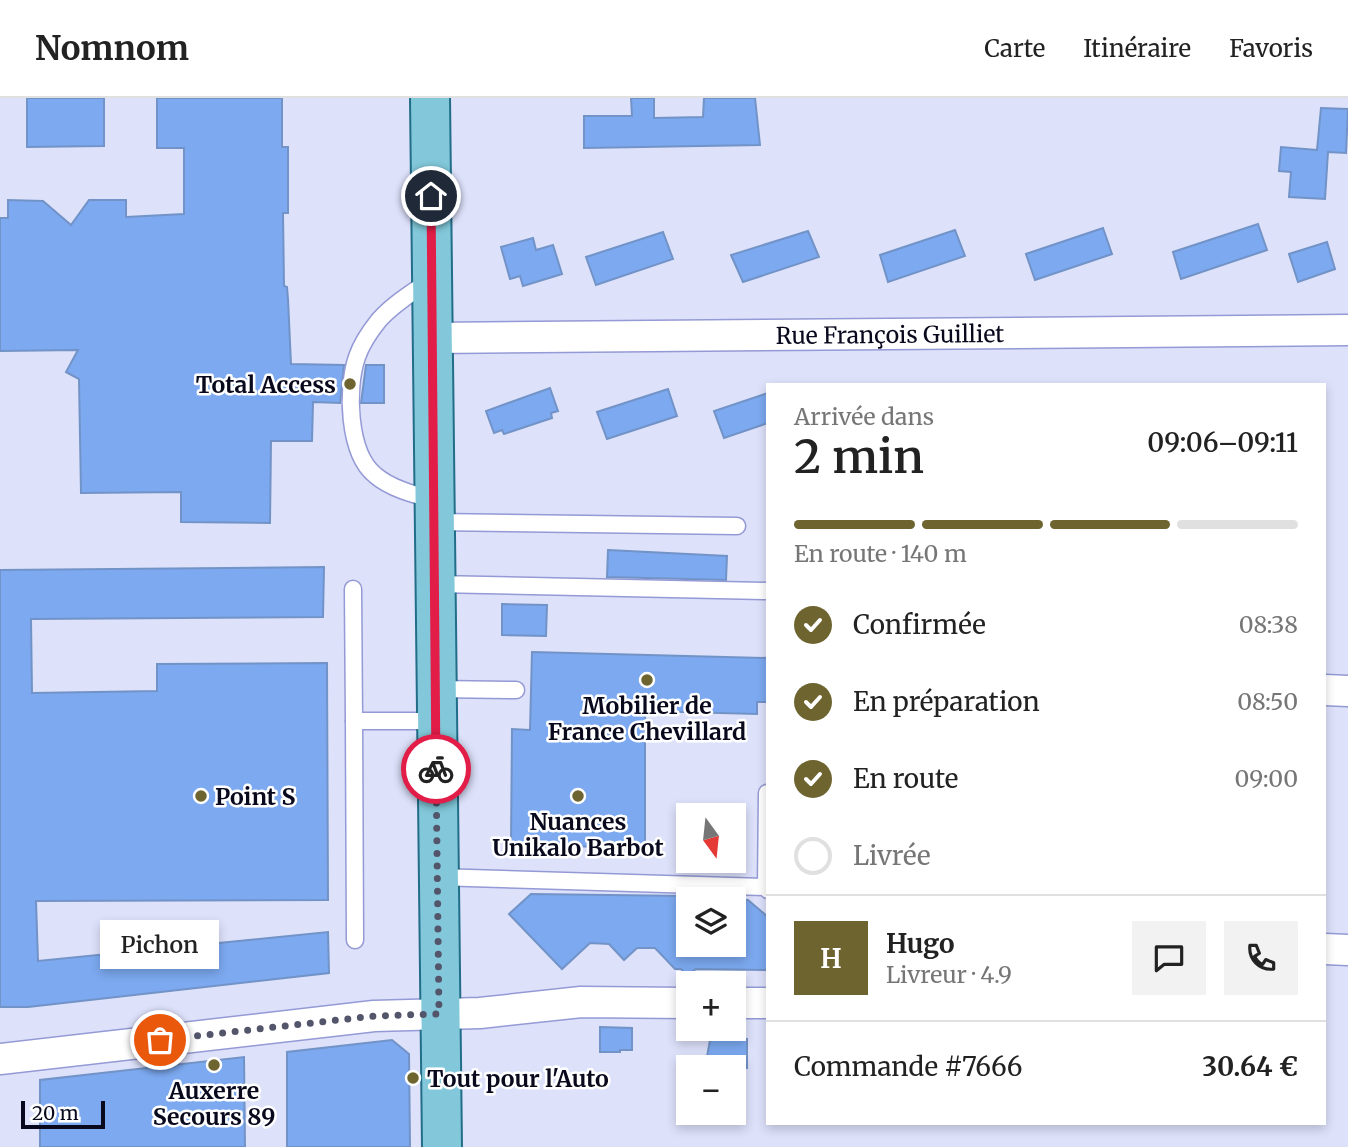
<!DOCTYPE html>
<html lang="fr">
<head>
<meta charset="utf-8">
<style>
	body { margin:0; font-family:Merriweather,serif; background:#f2f2f2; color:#222; height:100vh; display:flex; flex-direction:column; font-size:26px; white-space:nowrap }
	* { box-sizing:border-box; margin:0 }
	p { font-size:23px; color:#767676 }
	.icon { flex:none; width:38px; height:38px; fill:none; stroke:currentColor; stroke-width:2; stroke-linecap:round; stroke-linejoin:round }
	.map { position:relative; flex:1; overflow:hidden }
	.panel { position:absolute; left:766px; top:285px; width:560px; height:742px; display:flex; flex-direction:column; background:#fff; border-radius:0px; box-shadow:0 4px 10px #0003 }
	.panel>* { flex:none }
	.needle { width:46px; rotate:165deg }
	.buttons { position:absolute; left:676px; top:705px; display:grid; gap:14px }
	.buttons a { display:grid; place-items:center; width:70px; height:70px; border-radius:0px; background:#fff; box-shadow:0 4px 10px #0003; font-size:35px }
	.scale { position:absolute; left:21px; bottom:18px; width:84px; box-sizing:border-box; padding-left:7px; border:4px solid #09091e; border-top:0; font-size:19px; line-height:24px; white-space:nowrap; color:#09091e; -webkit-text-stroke:5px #fff; paint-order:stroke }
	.pin { position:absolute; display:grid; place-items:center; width:60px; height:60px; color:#fff; margin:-30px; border:4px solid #fff; border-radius:50%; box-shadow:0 2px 7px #0007 }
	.courier { position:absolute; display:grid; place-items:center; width:70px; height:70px; margin:-35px; border:5px solid #e11d48; border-radius:50%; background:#fff; color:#222; box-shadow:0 2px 9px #0007 }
	.bubble { position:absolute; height:49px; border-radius:0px; background:#fff; box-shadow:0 4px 10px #0003; font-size:23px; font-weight:600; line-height:49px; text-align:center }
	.summary em { font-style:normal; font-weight:600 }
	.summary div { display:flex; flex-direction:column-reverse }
	.summary { display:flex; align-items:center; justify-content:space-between; height:119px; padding:0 28px }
	h1 { font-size:46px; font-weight:600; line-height:52px }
	.bar { display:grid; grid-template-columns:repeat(4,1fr); gap:10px 7px; align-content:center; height:84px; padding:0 28px }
	.bar i { height:9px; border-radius:5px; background:#e0e0e0 }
	.bar .current { background:#6d6430 }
	.bar p { grid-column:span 4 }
	.line { display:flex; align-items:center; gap:18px; padding:0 28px; border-top:2px solid #e0e0e0 }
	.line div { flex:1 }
	.round { display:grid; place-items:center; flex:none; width:74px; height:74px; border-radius:0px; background:#f2f2f2 }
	ol { padding:0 28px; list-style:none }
	li { display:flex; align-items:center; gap:21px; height:77px }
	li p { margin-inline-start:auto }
	li .icon { padding:7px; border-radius:50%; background:#6d6430; color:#fff; stroke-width:4 }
	li:last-child { color:#767676 }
	li i { width:38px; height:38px; border:4px solid #e0e0e0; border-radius:50% }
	header { display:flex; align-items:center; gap:42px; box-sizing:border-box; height:98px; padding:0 35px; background:#fff; border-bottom:2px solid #e0e0e0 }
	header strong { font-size:33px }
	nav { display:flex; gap:38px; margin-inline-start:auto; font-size:24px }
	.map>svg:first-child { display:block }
	.building { fill:#7ca9f0; stroke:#7293c7; stroke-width:2 }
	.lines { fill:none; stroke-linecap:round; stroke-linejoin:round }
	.lane-casing { stroke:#949ad5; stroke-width:19 }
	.street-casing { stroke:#949ad5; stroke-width:33 }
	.primary-casing { stroke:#226e89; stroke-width:42 }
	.lane { stroke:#fff; stroke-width:16 }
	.street { stroke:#fff; stroke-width:30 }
	.primary { stroke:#82c8da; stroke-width:38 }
	.done { stroke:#53556b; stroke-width:7; stroke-dasharray:0 12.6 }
	.route { stroke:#e11d48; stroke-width:9 }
	.poi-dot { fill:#6d6430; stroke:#fff; stroke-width:2.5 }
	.labels { text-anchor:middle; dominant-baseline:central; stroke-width:5; stroke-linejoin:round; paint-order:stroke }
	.street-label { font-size:23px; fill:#09091e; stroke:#fff }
	.poi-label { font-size:23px; font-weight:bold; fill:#09091e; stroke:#fff }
</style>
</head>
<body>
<header>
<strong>Nomnom</strong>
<nav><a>Carte</a><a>Itinéraire</a><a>Favoris</a></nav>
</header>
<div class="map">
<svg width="1348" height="1049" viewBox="0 0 1348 1049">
	<rect width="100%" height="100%" fill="#dde1fa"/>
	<g class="building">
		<polygon points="27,0 104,0 104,48 27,49"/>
		<polygon points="157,0 282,0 282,49 288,49 288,115 283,115 284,188 287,189 288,201 291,266 344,267 340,305 313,304 312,343 271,343 270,425 181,424 181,394 81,395 79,281 66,274 78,252 0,253 0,120 8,120 8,102 43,103 71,127 89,102 126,102 126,119 184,116 184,50 157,50"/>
		<polygon points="631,0 654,0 654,20 703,19 704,0 755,0 760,47 584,50 584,18 632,18"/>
		<polygon points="1321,10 1348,11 1346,55 1328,54 1325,101 1289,99 1291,74 1279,73 1281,49 1317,52"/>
		<polygon points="1258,126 1267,152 1181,181 1173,154"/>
		<polygon points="1103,130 1112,156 1035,182 1026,156"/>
		<polygon points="955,132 965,158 888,184 880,157"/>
		<polygon points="808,133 819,159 743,184 731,157"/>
		<polygon points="663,134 673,161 596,187 586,159"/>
		<polygon points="533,140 536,152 553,147 562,176 523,188 520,178 510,181 501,149"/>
		<polygon points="1327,144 1335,171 1298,184 1289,156"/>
		<polygon points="366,267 384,267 384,305 361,305"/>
		<polygon points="550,290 558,313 551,315 552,320 504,336 502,332 494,335 486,313"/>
		<polygon points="668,291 677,318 607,341 597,314"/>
		<polygon points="768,295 768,325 724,340 714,313"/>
		<polygon points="608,452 727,458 726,482 607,479"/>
		<polygon points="324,469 323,519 31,521 32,595 157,593 157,566 327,565 328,802 36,803 38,863 328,834 329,875 28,909 0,909 0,472"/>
		<polygon points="502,506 547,507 546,538 502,537"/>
		<polygon points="532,554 768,560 768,604 757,604 757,616 645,613 645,749 511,748 512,631 530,632"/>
		<polygon points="531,796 688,798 688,847 733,847 733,802 748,802 768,819 768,872 696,871 687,877 681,871 675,871 655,850 637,850 624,862 609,846 590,845 562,871 509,816"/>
		<polygon points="600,929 632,930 632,952 620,952 620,954 600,954"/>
		<polygon points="747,941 747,970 705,970 710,942"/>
		<polygon points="392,942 409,956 410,1049 287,1049 287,954"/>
		<polygon points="244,959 245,1049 40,1049 40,982"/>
	</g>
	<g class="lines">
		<defs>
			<g id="lane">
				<path d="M430,182C413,194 393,206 379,222C371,232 361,247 357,259C346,290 348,355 375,377C391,391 416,397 435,402"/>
				<polyline points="435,424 737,428"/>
				<polyline points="435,486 768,493"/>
				<polyline points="353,491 354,623"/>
				<polyline points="436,591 516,592"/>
				<polyline points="437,779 766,789 768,792"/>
				<polyline points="766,789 767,695"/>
				<polyline points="355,842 354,623 436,623"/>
			</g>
			<g id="street">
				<path id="s1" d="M433,240L1348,232"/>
				<polyline points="1325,592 1348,593"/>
				<polyline points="1325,851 1348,852"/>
				<polyline points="733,905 768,905"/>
				<polyline points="0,961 374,918 480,915 581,904 688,905"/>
			</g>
			<polyline id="primary" points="430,0 442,1049"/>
		</defs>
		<use href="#lane" class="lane-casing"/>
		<use href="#street" class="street-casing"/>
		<use href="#primary" class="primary-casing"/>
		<use href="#lane" class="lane"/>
		<use href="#street" class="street"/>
		<use href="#primary" class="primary"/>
	</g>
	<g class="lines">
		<polyline class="done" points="160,942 374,918 439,916 436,671"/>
		<polyline class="route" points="431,98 436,671"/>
	</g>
	<g class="poi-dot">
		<circle cx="350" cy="286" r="7"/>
		<circle cx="647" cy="582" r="7"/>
		<circle cx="201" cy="698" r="7"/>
		<circle cx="578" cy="698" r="7"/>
		<circle cx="214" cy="967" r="7"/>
		<circle cx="413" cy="980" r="7"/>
	</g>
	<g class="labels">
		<g class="street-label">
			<text stroke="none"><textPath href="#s1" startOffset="457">Rue François Guilliet</textPath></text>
		</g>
		<g class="poi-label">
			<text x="336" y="286" text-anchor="end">Total Access</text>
			<text x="647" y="607">Mobilier de<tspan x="647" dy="26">France Chevillard</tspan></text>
			<text x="215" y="698" text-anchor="start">Point S</text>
			<text x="578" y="723">Nuances<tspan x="578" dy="26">Unikalo Barbot</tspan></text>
			<text x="427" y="980" text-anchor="start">Tout pour l'Auto</text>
			<text x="214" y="992">Auxerre<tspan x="214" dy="26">Secours 89</tspan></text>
		</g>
	</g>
</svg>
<div class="buttons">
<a><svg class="needle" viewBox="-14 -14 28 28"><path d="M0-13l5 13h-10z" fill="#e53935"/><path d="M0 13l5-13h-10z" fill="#767676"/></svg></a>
<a><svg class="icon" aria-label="layers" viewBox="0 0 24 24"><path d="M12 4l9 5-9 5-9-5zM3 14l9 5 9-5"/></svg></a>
<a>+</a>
<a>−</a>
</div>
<div class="scale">20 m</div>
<div class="pin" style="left:160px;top:942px;background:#ea580c"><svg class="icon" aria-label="bag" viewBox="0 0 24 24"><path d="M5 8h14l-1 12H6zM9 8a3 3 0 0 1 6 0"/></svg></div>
<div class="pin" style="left:431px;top:98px;background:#1f2937"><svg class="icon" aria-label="home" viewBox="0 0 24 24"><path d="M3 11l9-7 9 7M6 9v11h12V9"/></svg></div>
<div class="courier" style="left:436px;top:671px"><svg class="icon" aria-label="bike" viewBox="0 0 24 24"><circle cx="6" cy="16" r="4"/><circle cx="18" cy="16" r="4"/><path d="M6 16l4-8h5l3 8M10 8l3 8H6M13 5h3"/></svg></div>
<div class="bubble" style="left:100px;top:822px;width:119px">Pichon</div>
<section class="panel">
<div class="summary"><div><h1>2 min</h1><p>Arrivée dans</p></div><em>09:06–09:11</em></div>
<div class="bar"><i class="current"></i><i class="current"></i><i class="current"></i><i></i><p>En route · 140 m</p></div>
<ol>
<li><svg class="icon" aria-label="check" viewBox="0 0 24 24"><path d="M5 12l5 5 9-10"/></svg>Confirmée<p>08:38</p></li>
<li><svg class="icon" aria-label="check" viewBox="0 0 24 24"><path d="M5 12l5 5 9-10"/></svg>En préparation<p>08:50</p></li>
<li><svg class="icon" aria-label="check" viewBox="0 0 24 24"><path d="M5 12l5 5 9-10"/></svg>En route<p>09:00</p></li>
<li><i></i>Livrée</li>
</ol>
<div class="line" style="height:126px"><b class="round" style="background:#6d6430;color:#fff">H</b><div><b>Hugo</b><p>Livreur · 4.9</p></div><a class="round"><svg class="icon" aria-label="chat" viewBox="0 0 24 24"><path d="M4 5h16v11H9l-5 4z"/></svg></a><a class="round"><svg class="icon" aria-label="phone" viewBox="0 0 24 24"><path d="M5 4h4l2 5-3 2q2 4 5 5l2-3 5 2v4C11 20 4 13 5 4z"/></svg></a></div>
<div class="line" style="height:91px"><div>Commande #7666</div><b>30.64 €</b></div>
</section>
</div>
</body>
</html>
